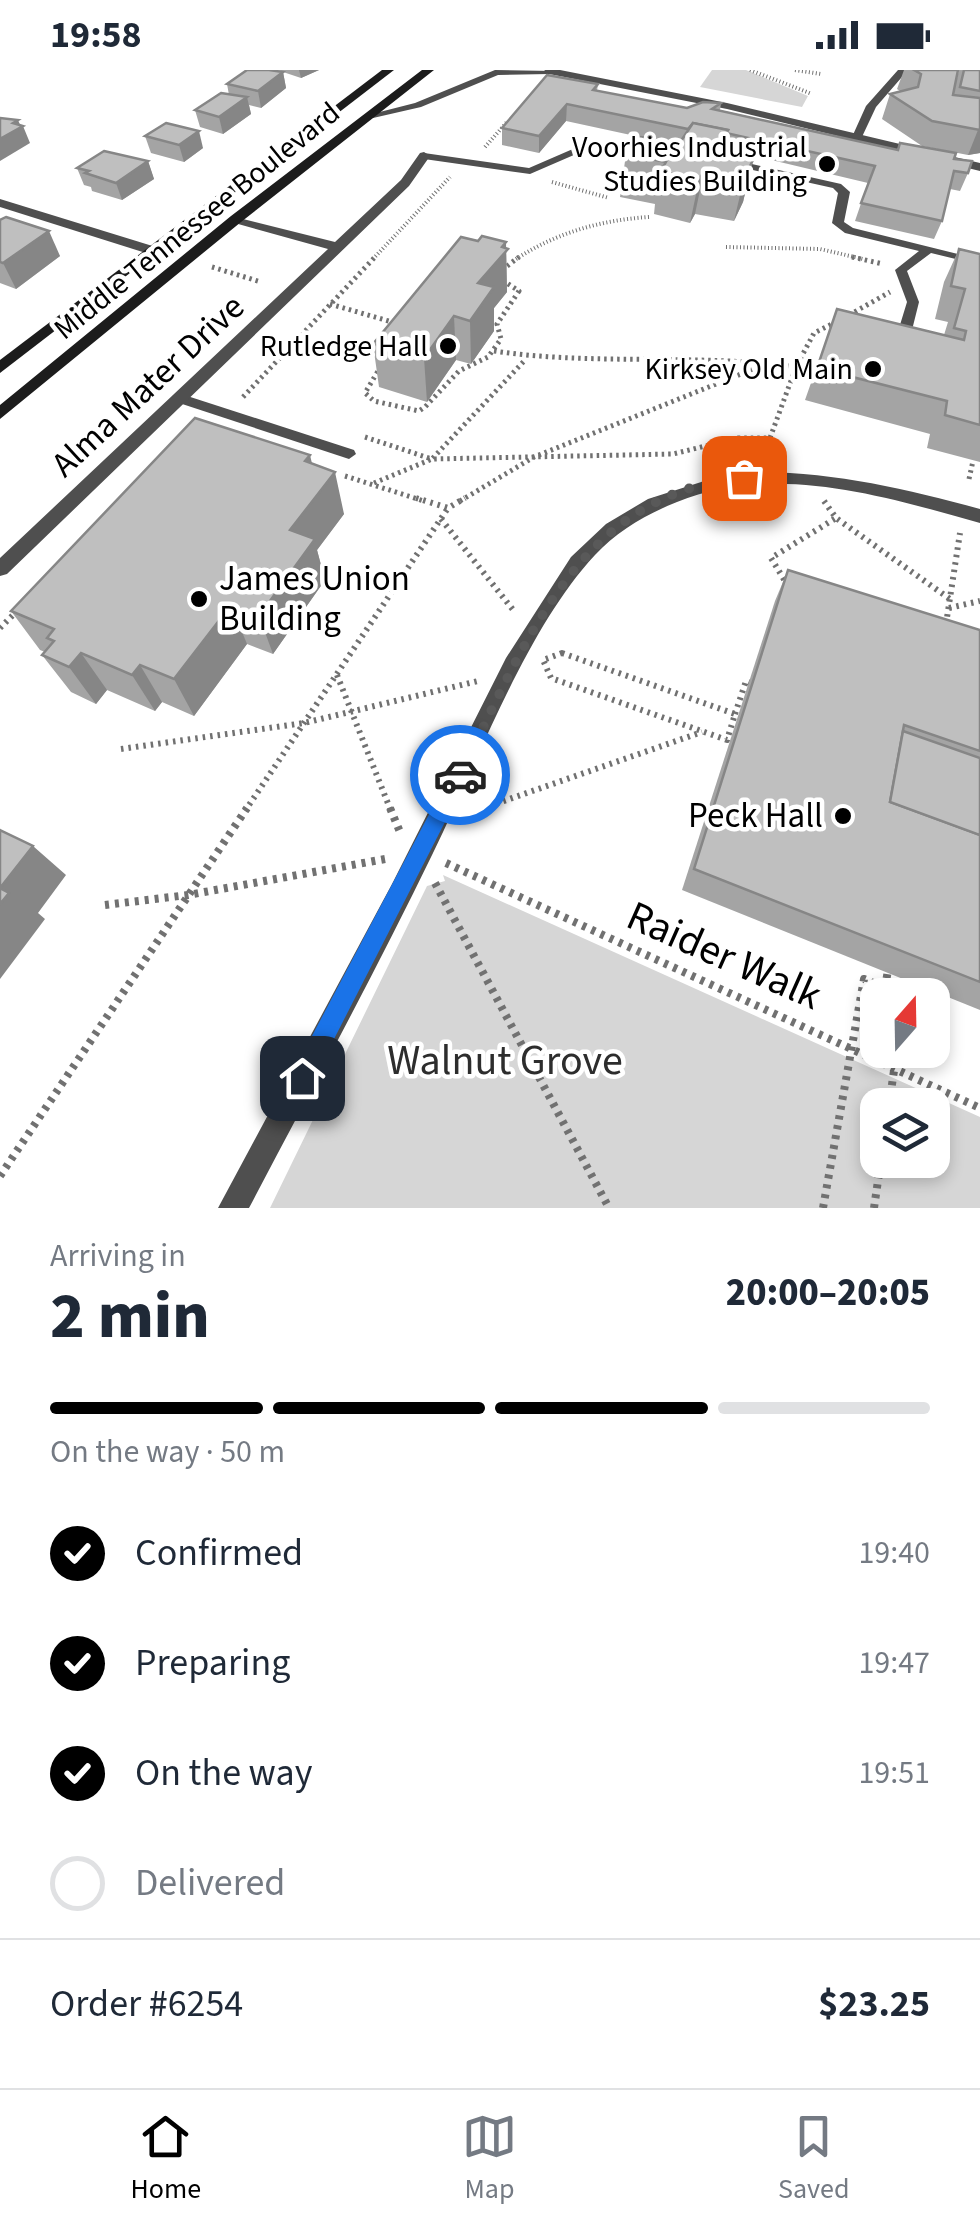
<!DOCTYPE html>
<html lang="en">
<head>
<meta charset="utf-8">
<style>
	body { margin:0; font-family:"Source Sans 3",sans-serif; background:#f6f6f7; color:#1f2937; height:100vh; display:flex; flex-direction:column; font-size:38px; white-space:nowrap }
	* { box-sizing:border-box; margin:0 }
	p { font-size:32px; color:#747a83 }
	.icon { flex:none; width:55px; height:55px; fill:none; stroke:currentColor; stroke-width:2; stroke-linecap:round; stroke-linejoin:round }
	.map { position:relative; height:1138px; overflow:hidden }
	.sheet { display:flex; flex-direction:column; background:#fff; flex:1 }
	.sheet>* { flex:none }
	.needle { width:65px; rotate:20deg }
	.controls { position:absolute; left:860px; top:908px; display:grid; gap:20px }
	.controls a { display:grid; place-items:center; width:90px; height:90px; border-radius:20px; background:#fff; box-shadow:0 5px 15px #0003; font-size:50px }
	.pin { position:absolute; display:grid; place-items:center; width:85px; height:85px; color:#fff; margin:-42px; border-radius:20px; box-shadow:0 5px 15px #0006 }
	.courier { position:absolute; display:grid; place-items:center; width:100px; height:100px; margin:-50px; border:8px solid #1a73e8; border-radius:50%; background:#fff; color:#222; box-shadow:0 2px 12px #0007 }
	.headline em { font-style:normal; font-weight:800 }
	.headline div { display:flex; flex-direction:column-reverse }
	.headline { display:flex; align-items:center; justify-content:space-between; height:170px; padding:0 50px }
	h1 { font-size:65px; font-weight:800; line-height:75px }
	.bar { display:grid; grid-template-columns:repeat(4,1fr); gap:15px 10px; align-content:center; height:120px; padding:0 50px }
	.bar i { height:12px; border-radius:8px; background:#e0e1e3 }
	.bar .active { background:#000 }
	.bar p { grid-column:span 4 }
	.line { display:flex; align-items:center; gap:25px; padding:0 50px; border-top:2px solid #e0e1e3 }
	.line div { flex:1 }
	ol { padding:0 50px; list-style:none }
	li { display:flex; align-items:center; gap:30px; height:110px }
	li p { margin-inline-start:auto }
	li .icon { padding:10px; border-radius:50%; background:#000; color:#fff; stroke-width:4 }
	li:last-child { color:#747a83 }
	li i { width:55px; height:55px; border:5px solid #e0e1e3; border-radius:50% }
	.status { display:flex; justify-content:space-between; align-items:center; height:70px; padding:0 50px; background:#fff; direction:ltr }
	.status svg { height:28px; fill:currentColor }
	.menu { display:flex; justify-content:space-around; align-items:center; height:140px; border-top:2px solid #e0e1e3; background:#fff; font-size:28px; color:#747a83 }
	.menu a { display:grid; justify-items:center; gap:5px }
	.menu .active { color:#000 }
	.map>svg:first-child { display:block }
	.green { fill:#d6d6d6; fill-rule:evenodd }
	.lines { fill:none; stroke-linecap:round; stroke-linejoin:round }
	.path-far3 { stroke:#717171; stroke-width:4; stroke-dasharray:1 2.5; stroke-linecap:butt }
	.path-far2 { stroke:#717171; stroke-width:5; stroke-dasharray:2.5 4; stroke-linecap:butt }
	.path-far1 { stroke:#717171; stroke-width:6; stroke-dasharray:2.5 5; stroke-linecap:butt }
	.path { stroke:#717171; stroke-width:8; stroke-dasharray:4 6; stroke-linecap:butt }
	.lane { fill:#4f4f4f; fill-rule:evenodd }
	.street { fill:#4f4f4f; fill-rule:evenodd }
	.secondary { fill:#1c1c1c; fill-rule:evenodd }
	.wall { fill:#a4a4a4 }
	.shaded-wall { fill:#868686 }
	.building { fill:#bfbfbf; stroke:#868686; stroke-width:2.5 }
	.route { fill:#1a73e8 }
	.done { stroke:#595959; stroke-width:10; stroke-dasharray:0 18 }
	.poi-dot { fill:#000; stroke:#fff; stroke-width:4 }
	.labels { text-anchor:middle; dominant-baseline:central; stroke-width:9; stroke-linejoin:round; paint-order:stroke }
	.far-poi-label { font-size:30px; fill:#000; stroke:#fff; text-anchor:end }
	.far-street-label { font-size:30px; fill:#000; stroke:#fff }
	.street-label { font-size:35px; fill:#000; stroke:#fff }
	.poi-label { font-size:35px; fill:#000; stroke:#fff; text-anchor:start }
	.near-street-label { font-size:42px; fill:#000; stroke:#fff }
	.near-park-label { font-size:42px; fill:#2d2d2d; stroke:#fff }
</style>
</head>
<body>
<div class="status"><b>19:58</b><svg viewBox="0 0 49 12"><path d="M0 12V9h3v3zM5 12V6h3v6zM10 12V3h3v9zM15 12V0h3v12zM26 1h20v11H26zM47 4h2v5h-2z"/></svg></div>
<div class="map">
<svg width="980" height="1138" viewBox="0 0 980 1138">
	<rect width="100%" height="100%" fill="#fff"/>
	<g class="green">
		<polygon points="712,0 746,0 808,26 802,37 700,17"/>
		<path d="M443,805L980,1047V1138H270L427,816L445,811ZM878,1035H932V1090H878Z"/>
	</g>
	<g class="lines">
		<g class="path-far3">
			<polyline points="750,0 812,24"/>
			<polyline points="795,0 821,4"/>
			<polyline points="485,77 507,52"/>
			<polyline points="552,112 609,128"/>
			<polyline points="726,177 820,179 863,189"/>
			<polyline points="373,189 450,107"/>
			<path d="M516,189C556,163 601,150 649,147"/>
		</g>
		<g class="path-far2">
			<polyline points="852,187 883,194"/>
			<polyline points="212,197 261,212"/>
			<polyline points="502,200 519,187"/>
			<polyline points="330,234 399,254"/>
			<polyline points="849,245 890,222"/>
			<path d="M494,281C594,296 696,283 796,297L814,263L838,251"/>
			<polyline points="381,296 365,323 374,331 419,341 425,337 459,301 488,287 501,269 497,254 519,221 499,208"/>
			<polyline points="243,327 375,187"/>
			<polyline points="365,367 432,389 526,289"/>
			<polyline points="345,406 424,431"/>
			<polyline points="969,409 973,391"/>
			<polyline points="374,413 432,389 673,384 738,368 770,368 796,297"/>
			<polyline points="460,431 534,387 771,292"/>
		</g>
		<g class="path-far1">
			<polyline points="416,428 448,438 465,428"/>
			<polyline points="824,431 836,448 950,529"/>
			<polyline points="441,449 514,541"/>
			<polyline points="788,516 771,488 836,448"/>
			<polyline points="949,538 980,531"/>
			<polyline points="946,554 960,463"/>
			<polyline points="0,558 16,542"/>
			<polygon points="562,583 735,644 727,670 551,608 543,590"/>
			<polyline points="337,605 391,741"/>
			<polyline points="735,644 746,611 756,615"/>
			<polyline points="121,679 304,653 478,611"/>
			<polyline points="245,741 448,438"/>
			<polyline points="475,741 702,662"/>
		</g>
		<g class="path">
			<polyline points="390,738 400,762"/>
			<polyline points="469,743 483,738"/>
			<polyline points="446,793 980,1038"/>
			<polyline points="435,813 609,1138"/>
			<polyline points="105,835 188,825 385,789"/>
			<polyline points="885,918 889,894"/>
			<polyline points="889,1035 897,980"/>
			<polyline points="0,1106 247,738"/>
			<polyline points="823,1138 864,909 902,925"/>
			<polyline points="874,1138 881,1090"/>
		</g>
		<g class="lane">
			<polygon points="495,0 554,1 549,4 498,5 421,37 373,48 368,45 415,33"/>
			<polygon points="898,0 908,0 876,37 861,69 853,69 852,67 866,36"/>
			<polygon points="589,72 655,85 650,88 590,78 530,104 424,89 419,86 424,83 529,98"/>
			<polygon points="734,90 841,114 850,122 844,152 853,158 974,188 968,192 931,183 907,201 919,232 910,268 903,272 898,271 896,268 907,232 895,200 919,181 845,163 832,153 838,123 833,118 730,95 729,93"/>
			<polygon points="178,323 354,380 356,384 349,389 173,331 171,328"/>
		</g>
		<g class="street">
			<polygon points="544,0 560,0 727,33 980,93 980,101 727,39 549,4"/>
			<polygon points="424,82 430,86 409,116 7,504 0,506 0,488 328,179 231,152 231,146 335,172 401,110 420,83"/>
			<polygon points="0,129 159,178 161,181 149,184 0,137"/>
			<path d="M758,402C834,402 906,419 980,439V453C884,426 774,392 677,432C647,444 617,461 595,485C526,559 478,691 433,783C375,903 311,1020 249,1138H218L392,814L506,588L571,487L606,454L648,429L720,406Z"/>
		</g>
		<g class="secondary">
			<polygon points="382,0 394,0 0,303 0,290"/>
			<polygon points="422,0 434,0 241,152 0,349 0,335 231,146"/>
		</g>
	</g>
	<g class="wall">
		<polygon points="277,0 319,0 301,8 283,2 286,18 261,38 249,35 251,44 223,64 200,57 195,40 229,25 227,14 281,1"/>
		<polygon points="904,0 958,0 953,25 959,0 980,0 980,83 968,85 922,76 882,49 890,24 900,21 897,19"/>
		<polygon points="598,14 597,21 687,38 721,33 720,40 898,80 954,89 968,103 960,121 950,119 942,151 934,169 855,151 868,113 763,88 723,80 722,84 753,90 743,132 734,151 695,144 690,153 654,144 655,134 620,127 626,84 640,67 566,51 539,83 502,75 502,58"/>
		<polygon points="145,66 203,78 184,92 151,83"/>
		<polygon points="148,91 154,109 122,130 92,121 91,117 84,115 77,98"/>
		<polygon points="0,150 60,186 16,219 0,213"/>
		<polygon points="506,178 507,222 494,238 494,261 471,294 456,290 427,332 379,317 373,274"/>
		<polygon points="959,179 980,184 980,392 927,378 930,364 805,330 837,239 944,265 948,252 935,249 944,212"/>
		<polygon points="312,394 344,444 317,480 325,510 273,584 247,574 194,646 162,632 155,641 107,620 96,634 71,622 42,585 45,582 40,580 11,541"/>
		<polygon points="788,500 980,560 980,940 682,820 775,531"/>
	</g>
	<g class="shaded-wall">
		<polygon points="299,0 319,0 301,8"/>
		<polygon points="283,2 286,18 261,38 258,21"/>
		<polygon points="247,27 251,44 223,64 219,47"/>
		<polygon points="567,34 566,51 539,83 539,66"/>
		<polygon points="18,50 21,57 23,56 30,73 0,91 0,69 13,53"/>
		<polygon points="728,60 718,102 715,82"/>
		<polygon points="978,60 980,60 980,83 968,85"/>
		<polygon points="199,61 203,78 184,92 179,75"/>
		<polygon points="753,90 743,132 734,151 744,108"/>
		<polygon points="148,91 154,109 122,130 116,113"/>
		<polygon points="704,101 695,144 690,153 699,110"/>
		<polygon points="49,161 60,186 16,219 3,193"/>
		<polygon points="506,172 507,222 494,238 494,261 471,294 470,251 478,213"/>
		<polygon points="454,246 456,290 427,332 424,288"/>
		<polygon points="310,385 319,423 335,402 344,444 317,480 325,510 273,584 259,546 290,460 305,391"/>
		<polygon points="231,535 247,574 194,646 174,609"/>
		<polygon points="81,583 107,620 96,634 69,597"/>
		<polygon points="140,595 162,632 155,641 132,605"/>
		<polygon points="33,776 66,805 38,843 45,849 0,909 0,818"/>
	</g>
	<g class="building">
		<polygon points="247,0 269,0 283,2 258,21 227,14"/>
		<polygon points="914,0 958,0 953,25 980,28 980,60 932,51 890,24 918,17 921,4"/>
		<polygon points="964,0 980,0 980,21 960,17"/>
		<polygon points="547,5 598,14 593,20 687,38 703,32 721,33 712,39 898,80 900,73 956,83 954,89 972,91 968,103 954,101 942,151 861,133 875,96 726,63 728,60 693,53 688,59 567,34 539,66 502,58"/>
		<polygon points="221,23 247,27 219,47 195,40"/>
		<polygon points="0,48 18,50 13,53 23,56 0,69"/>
		<polygon points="166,53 199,61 179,75 145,66"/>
		<polygon points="693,53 728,60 715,82 753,90 744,108 704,101 699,110 661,101 666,92 626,84 641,67 679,74"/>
		<polygon points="104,81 148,91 116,113 85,103 89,101 77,98"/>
		<polygon points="6,147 49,161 3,193 0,192 0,150"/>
		<polygon points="482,166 506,172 502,177 508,179 478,213 494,217 470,251 454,246 424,288 373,274 461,167 478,171"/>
		<polygon points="959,179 980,184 980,355 945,345 947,331 817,298 837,239 964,270 966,261 954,258 965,219 951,216"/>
		<polygon points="195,348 310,385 305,391 335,402 290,460 315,469 259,546 231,535 174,609 140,595 132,605 81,583 69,597 42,585 54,571 47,568 54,559 11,541"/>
		<polygon points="788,500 980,560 980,681 904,655 890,732 980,765 980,912 694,799"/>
		<polygon points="903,661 980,688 980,765 890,732"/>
		<polygon points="0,760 33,776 0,818 9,823 0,834"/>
	</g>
	<polygon class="route" points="460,697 466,699 466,711 310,1016 302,1019 294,1016 291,1008 294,1000 453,699"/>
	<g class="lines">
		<path class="done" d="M460,705C524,578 578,421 744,408"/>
	</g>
	<g class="poi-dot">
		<circle cx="827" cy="94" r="10"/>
		<circle cx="448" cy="276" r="10"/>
		<circle cx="873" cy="299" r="10"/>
		<circle cx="199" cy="529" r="10"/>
		<circle cx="843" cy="746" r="10"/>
	</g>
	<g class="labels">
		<g class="far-poi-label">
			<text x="807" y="77">Voorhies Industrial<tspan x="807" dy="34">Studies Building</tspan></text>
			<text x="428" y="276">Rutledge Hall</text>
			<text x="853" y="299">Kirksey Old Main</text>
		</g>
		<g class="far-street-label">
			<text transform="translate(197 151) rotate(-39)">Middle Tennessee Boulevard</text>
		</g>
		<g class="street-label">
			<text transform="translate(148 316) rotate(-43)">Alma Mater Drive</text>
		</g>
		<g class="poi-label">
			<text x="219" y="509">James Union<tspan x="219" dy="40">Building</tspan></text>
			<text x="823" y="746" text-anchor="end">Peck Hall</text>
		</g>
		<g class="near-street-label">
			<text transform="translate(724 886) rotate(24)">Raider Walk</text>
		</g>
		<g class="near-park-label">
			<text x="505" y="991">Walnut Grove</text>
		</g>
	</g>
</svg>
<div class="controls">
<a><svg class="needle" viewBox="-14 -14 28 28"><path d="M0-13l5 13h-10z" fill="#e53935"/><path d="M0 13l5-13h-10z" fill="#747a83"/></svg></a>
<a><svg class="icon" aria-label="layers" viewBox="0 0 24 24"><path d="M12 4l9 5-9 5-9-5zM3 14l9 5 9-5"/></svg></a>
</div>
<div class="pin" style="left:744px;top:408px;background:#ea580c"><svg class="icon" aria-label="bag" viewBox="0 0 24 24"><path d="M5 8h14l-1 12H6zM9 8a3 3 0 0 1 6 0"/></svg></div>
<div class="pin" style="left:302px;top:1008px;background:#1f2937"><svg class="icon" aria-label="home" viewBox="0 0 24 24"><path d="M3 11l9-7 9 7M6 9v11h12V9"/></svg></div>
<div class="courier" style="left:460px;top:705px"><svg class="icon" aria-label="car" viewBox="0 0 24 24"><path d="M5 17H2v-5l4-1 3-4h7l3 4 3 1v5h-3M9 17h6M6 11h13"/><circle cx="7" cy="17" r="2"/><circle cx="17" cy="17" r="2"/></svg></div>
</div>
<section class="sheet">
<div class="headline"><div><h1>2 min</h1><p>Arriving in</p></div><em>20:00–20:05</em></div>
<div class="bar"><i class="active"></i><i class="active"></i><i class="active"></i><i></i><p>On the way · 50 m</p></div>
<ol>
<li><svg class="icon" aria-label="check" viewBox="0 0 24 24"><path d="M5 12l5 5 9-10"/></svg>Confirmed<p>19:40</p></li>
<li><svg class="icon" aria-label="check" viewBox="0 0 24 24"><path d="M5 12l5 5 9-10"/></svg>Preparing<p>19:47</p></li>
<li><svg class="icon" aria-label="check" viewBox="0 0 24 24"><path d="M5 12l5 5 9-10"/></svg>On the way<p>19:51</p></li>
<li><i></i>Delivered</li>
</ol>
<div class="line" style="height:130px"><div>Order #6254</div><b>$23.25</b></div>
</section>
<nav class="menu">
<a class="active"><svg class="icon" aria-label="home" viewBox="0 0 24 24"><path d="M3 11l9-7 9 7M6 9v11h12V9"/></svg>Home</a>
<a><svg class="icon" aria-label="map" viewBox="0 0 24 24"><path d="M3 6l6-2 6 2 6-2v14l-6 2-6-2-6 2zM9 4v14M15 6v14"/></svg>Map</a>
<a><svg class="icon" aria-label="saved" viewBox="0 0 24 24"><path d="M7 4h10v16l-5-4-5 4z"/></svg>Saved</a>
</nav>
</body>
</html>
